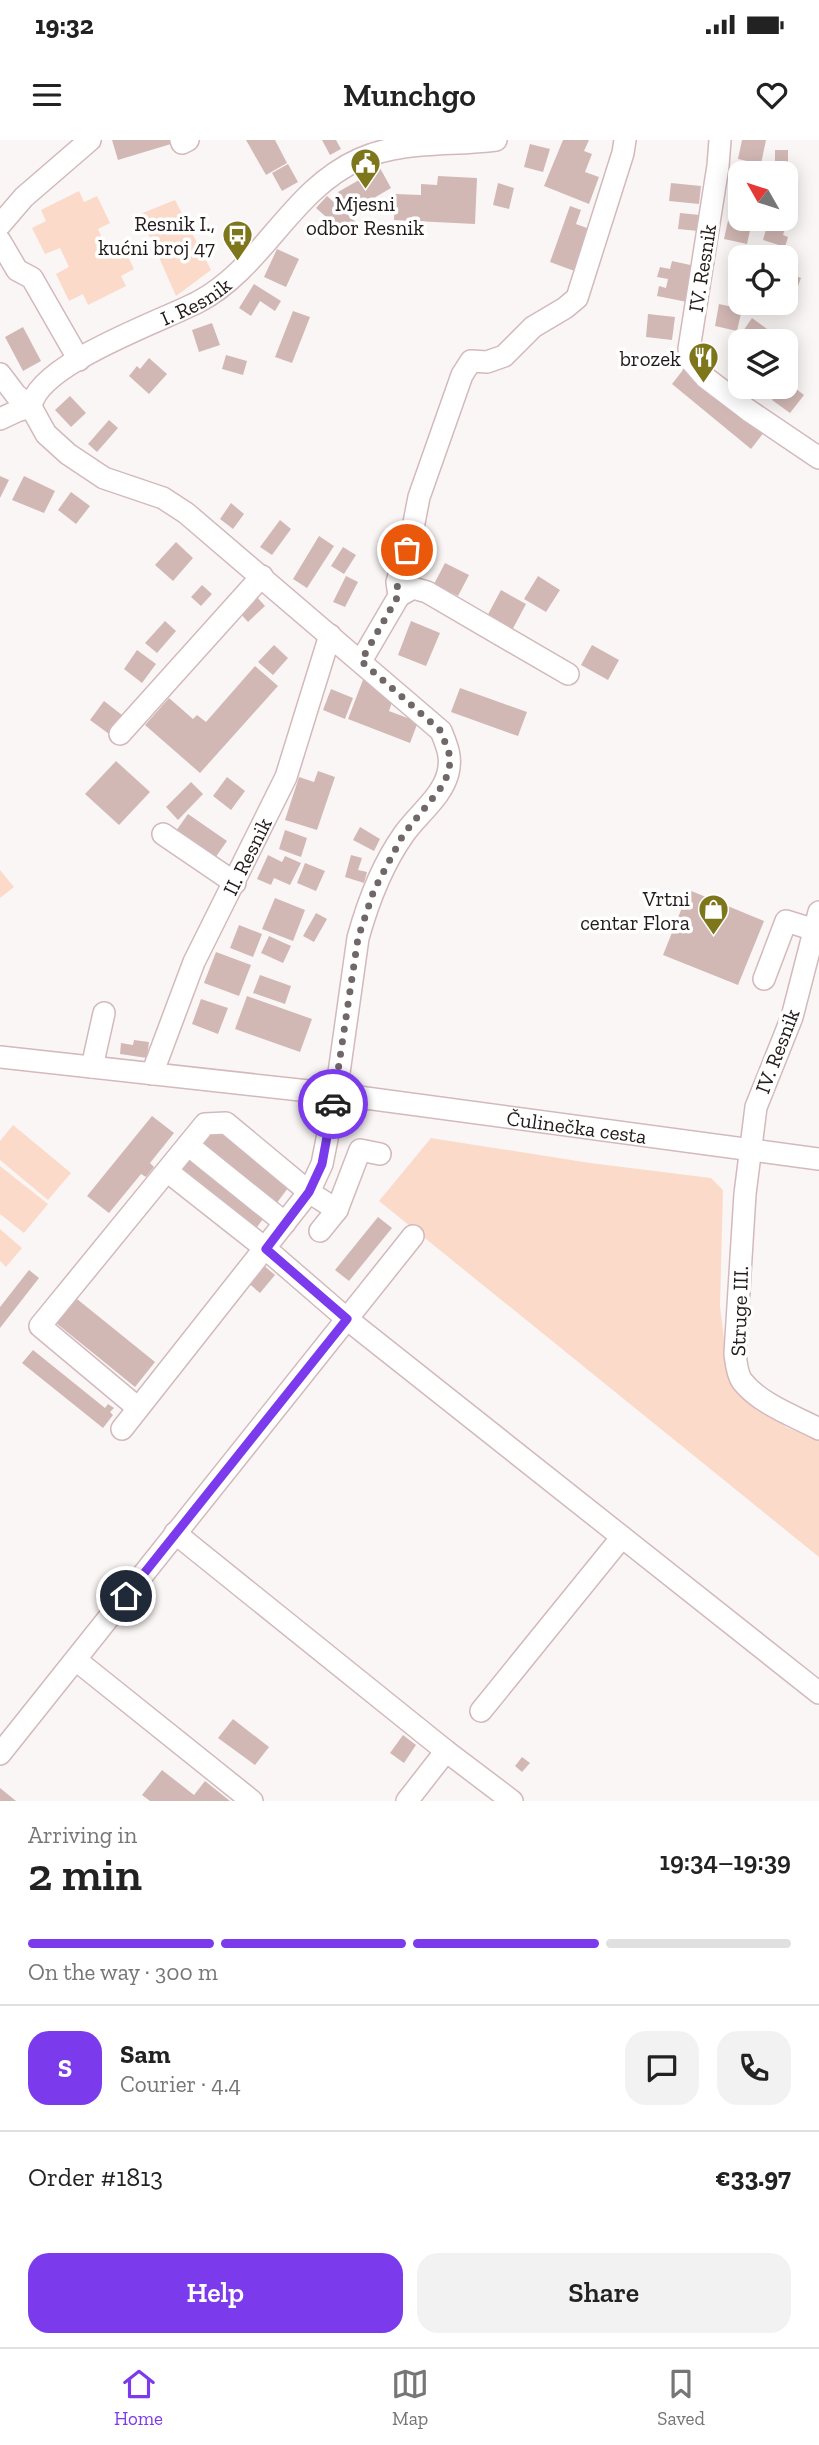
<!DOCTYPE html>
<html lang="en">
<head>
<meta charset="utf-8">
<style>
	body { margin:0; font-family:"Zilla Slab",serif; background:#f2f2f2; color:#222; height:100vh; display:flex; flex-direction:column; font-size:26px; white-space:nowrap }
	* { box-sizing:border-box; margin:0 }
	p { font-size:23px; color:#767676 }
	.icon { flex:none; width:38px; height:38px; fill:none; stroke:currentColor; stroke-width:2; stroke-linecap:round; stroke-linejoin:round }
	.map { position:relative; height:1661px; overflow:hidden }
	.details { display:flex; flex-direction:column; background:#fff; flex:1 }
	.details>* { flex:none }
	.needle { width:46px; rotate:309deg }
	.fabs { position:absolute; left:728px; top:21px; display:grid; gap:14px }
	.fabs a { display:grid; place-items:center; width:70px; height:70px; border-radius:14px; background:#fff; box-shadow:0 4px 18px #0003; font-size:35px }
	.pin { position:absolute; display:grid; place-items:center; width:60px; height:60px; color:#fff; margin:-30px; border:4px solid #fff; border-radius:50%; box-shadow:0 2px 7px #0007 }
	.courier { position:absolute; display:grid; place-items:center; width:70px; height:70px; margin:-35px; border:5px solid #7c3aed; border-radius:50%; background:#fff; color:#222; box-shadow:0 2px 9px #0007 }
	.summary em { font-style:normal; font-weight:600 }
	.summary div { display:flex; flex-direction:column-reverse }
	.summary { display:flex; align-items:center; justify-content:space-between; height:119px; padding:0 28px }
	h1 { font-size:46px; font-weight:600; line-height:52px }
	.bar { display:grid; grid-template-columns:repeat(4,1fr); gap:10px 7px; align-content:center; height:84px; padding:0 28px }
	.bar i { height:9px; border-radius:5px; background:#e0e0e0 }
	.bar .current { background:#7c3aed }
	.bar p { grid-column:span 4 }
	.line { display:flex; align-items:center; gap:18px; padding:0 28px; border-top:2px solid #e0e0e0 }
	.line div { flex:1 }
	.round { display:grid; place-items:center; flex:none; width:74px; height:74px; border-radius:21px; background:#f2f2f2 }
	.primary-button { display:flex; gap:14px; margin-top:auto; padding:14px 28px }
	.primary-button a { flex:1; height:80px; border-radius:21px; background:#7c3aed; color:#fff; font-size:28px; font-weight:600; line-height:80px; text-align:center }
	.primary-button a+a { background:#f2f2f2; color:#222 }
	.status { display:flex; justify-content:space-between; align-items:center; height:49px; padding:0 35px; background:#fff; direction:ltr }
	.status svg { height:19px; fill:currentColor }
	header { display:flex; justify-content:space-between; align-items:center; height:91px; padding:0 28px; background:#fff; font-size:32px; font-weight:600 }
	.tab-bar { display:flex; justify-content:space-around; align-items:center; height:98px; border-top:2px solid #e0e0e0; background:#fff; font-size:19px; color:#767676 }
	.tab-bar a { display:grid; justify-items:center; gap:4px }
	.tab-bar .current { color:#7c3aed }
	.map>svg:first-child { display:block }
	.green { fill:#fcdaca }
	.building { fill:#d2b8b4 }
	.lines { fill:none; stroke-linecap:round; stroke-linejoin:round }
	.minor-casing { stroke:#d3b9bc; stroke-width:24 }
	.minor { stroke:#fff; stroke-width:21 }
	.done { stroke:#6f6768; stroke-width:7; stroke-dasharray:0 12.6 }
	.route { stroke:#7c3aed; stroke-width:9 }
	.labels { text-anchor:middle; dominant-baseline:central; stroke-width:7; stroke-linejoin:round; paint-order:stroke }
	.poi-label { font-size:21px; fill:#241a1b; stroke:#fff; text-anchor:end }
	.street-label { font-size:21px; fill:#241a1b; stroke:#fff }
</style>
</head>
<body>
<div class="status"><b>19:32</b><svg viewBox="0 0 49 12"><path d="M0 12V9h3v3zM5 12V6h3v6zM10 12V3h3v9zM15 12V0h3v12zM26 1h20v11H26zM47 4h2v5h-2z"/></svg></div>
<header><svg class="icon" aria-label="menu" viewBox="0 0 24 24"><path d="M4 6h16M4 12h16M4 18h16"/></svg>Munchgo<svg class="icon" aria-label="heart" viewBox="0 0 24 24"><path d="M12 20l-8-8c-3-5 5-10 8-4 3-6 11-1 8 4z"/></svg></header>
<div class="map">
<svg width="819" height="1661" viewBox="0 0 819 1661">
	<rect width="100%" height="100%" fill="#fbf6f6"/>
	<g class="green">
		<polygon points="79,51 84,62 97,56 110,83 98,89 107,109 121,103 134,129 121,136 126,146 88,165 83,154 69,161 56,134 69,127 60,108 45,114 32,88 46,81 41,70"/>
		<polygon points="175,60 211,130 176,156 140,74"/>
		<polygon points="0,730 14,747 0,758"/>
		<polygon points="13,985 71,1033 48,1060 0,1020 0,1001"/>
		<polygon points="431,998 590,1023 711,1038 723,1050 720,1166 729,1240 786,1287 819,1301 819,1417 379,1061"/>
		<polygon points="0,1026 48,1064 24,1093 0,1074"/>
		<polygon points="0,1089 22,1108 6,1127 0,1121"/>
	</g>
	<g class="building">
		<polygon points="112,0 170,0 171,4 118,20"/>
		<polygon points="246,0 275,0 287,23 266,35"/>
		<polygon points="322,0 336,0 341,9 330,15"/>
		<polygon points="563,0 589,0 584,11 592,14 585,32 599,37 589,64 544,46"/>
		<polygon points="742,0 766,0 761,24 738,19"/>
		<polygon points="530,4 550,9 543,32 524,27"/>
		<rect x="775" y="10" width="13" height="23"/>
		<polygon points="288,24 298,42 282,51 272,33"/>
		<polygon points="380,28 391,48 350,72 338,52"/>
		<polygon points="438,36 477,38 475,84 394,80 395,54 421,55 421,44 437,45"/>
		<polygon points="736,37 740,40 740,55 729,47"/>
		<polygon points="498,43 514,48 509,69 493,65"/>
		<polygon points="671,43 701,46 699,64 669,61"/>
		<polygon points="327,56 357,83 353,88 346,82 340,89 316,68"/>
		<polygon points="570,66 581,70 576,84 595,91 580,133 550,122"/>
		<polygon points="786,72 790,73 783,95 788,97 785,107 763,100 769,79 786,79"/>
		<polygon points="680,73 700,75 698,91 678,89"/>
		<polygon points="729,76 752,81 747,104 724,99"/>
		<polygon points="277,109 299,119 286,147 264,137"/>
		<polygon points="737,113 749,117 740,117 740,133 730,129"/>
		<polygon points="672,121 695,126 687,162 657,156 659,146 666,148 668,139 657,137 660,127 670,129"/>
		<polygon points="786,132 801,138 795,154 786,151"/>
		<polygon points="254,144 281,161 275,171 260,161 251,176 239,168"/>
		<polygon points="719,164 742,169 737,191 715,186"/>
		<polygon points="293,171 310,177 292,223 275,217"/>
		<polygon points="648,174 675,177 672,200 646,197"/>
		<polygon points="752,178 771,192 764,201 745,201 739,197"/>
		<polygon points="212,183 220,205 199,212 192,190"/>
		<polygon points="23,187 41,221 23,231 5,197"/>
		<polygon points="226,215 247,221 243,235 222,229"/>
		<polygon points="149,218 167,234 149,254 129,236 137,226 140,229"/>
		<polygon points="686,226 765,291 751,309 672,244"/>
		<polygon points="786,241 804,255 790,273 772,260 781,247 786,247"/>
		<polygon points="70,256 86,273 71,287 55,270"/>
		<polygon points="109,280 118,288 97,312 88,304"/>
		<polygon points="0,336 9,340 0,358"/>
		<polygon points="24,336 55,351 44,373 12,360"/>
		<polygon points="71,352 90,366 76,384 58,370"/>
		<polygon points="231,363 244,374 233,389 220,379"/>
		<polygon points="280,380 291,389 272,415 260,407"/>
		<polygon points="319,396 334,406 307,448 293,439"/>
		<polygon points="176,402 193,418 173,441 155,425"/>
		<polygon points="343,407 356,415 344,434 331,426"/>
		<polygon points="445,423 469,435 458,456 434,444"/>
		<polygon points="346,436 358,442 345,467 333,462"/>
		<polygon points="538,436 560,450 546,472 524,459"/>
		<polygon points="202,445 212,454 201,466 191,457"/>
		<polygon points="501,450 526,464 510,494 485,480"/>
		<polygon points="256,456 265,466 248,482 239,472"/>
		<polygon points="165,481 176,491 157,513 145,503"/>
		<polygon points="411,481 440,493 426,526 398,515"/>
		<polygon points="274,505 288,518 273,535 258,522"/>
		<polygon points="592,505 619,520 608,540 581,525"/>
		<polygon points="137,510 156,524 142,543 124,529"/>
		<polygon points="255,526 278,546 200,633 145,585 169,558 193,579 197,575 206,582"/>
		<polygon points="364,537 392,562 389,571 418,582 410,603 348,579"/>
		<polygon points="460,548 527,572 518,596 451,572"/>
		<polygon points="331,549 353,558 345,579 323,570"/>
		<polygon points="104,561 122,575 109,594 90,580"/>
		<polygon points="116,621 150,652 119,685 85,654"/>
		<polygon points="318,631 335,637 317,690 285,680 299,637 314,642"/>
		<polygon points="227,637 245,651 231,670 213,656"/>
		<polygon points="191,642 203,654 178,680 166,667"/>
		<polygon points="188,674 227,701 215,718 176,691"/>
		<polygon points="360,687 380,699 374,711 353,700"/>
		<polygon points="285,690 307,698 301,717 279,709"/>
		<polygon points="268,715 282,722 285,716 301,723 290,745 274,738 271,745 257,739"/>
		<polygon points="351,715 362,718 358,730 367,732 364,743 345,737"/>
		<polygon points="305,723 325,731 316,751 297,743"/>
		<polygon points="689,750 764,781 738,845 663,815"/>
		<polygon points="275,758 305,770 293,801 262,789"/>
		<polygon points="316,773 327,779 314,802 303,796"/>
		<polygon points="239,785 262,794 253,817 230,808"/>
		<polygon points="269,796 291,806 283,823 261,813"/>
		<polygon points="216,812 251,825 239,856 204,843"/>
		<polygon points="260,835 291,846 285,864 253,853"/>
		<polygon points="247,856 312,879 300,912 235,889"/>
		<polygon points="201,859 228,868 218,894 192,884"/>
		<polygon points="134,900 149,902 147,918 120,914 121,903 133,905"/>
		<polygon points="152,976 174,993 150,1023 154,1027 146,1037 141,1034 109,1073 87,1056"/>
		<polygon points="215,989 288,1048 276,1064 202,1005"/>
		<polygon points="192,1017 266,1075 254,1091 180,1032"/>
		<polygon points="378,1077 392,1088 349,1141 335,1130"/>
		<polygon points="262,1124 275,1135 260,1153 247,1142"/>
		<polygon points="29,1130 39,1138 0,1188 0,1167"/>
		<polygon points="77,1159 155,1222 135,1247 56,1183"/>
		<polygon points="33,1210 105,1268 108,1264 114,1268 110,1272 113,1275 103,1288 22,1223"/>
		<polygon points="233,1579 269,1607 255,1625 218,1598"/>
		<polygon points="403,1595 416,1605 404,1623 390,1613"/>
		<polygon points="522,1617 530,1623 522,1632 515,1626"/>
		<polygon points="162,1630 194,1655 205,1641 230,1661 150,1661 142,1655"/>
		<polygon points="0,1648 16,1661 0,1661"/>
	</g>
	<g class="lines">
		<defs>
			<g id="minor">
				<polyline points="181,0 182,3 188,0"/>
				<polyline points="720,0 718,26 689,209 692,222 706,238 748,270 819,318"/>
				<polyline points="0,85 24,57 90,0"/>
				<polyline points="0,101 17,130 32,138 79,220"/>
				<polyline points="0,234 16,255 31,267"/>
				<path d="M31,267L46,294L68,314L104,338L163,358L186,373L441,591C447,606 452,617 448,633C442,657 418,674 404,694C382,725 368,762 358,798L336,954L322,1024L309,1052L122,1289"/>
				<path id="s1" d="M31,267C37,224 162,181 198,162C264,127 290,50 360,19C403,0 450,6 496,0"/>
				<polyline points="0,279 17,271 31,267"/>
				<polyline points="399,456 413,448 427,452 568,534"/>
				<polyline points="361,521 399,456 397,442 412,393 419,357 462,235 471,221 487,222 504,216 533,187 565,168 577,158 623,13 625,0"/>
				<polyline points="120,594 262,436"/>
				<polyline points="163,694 235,743"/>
				<path d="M819,772L792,877L756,967L745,1054L735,1214C736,1222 737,1234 742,1241C760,1264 794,1276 819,1289"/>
				<polyline points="764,839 786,781 815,790"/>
				<path id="s2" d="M0,917L336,954L819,1019"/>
				<polyline points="92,927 104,873"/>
				<path id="s3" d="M152,934L194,822L286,637L330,495"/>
				<polyline points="188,1005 285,1083"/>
				<polyline points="167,1031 266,1109 347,1179 819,1553"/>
				<polyline points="320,1091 337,1070 360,1010 380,1014"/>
				<polyline points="138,1268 40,1186 205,984 226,983 309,1052 337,1070"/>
				<polyline points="175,1393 446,1611 512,1661"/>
				<polyline points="76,1520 252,1661"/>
				<polyline points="481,1571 622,1397"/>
				<polyline points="0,1614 413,1096"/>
				<polyline points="407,1661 446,1611"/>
			</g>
		</defs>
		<use href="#minor" class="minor-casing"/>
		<use href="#minor" class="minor"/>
	</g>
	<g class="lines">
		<polyline class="done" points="333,964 358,798 374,750 403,695 440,649 447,636 451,619 441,591 361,521 398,456 397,442 407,410"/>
		<polyline class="route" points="126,1456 347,1179 266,1109 309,1052 322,1024 333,964"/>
	</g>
	<defs>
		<symbol id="civic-pin" viewBox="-11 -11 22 30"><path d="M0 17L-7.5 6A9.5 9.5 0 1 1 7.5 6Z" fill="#7d761a" stroke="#fff"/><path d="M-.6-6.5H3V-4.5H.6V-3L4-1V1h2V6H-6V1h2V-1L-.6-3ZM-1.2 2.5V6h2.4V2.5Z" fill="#fff"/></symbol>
		<symbol id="bus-pin" viewBox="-11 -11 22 30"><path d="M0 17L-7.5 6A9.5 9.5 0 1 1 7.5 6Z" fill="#7d761a" stroke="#fff"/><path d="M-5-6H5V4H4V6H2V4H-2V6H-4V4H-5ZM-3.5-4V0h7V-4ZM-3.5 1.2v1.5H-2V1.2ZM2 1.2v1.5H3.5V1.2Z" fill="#fff"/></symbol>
		<symbol id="restaurant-pin" viewBox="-11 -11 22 30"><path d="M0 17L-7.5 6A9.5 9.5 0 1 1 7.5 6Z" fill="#7d761a" stroke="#fff"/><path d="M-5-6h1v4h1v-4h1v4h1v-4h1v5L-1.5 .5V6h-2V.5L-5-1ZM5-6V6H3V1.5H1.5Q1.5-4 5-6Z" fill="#fff"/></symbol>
		<symbol id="shop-pin" viewBox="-11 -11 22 30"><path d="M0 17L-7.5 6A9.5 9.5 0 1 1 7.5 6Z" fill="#7d761a" stroke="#fff"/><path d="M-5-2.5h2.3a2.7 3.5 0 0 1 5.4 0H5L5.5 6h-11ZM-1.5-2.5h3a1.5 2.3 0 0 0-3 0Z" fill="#fff"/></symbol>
	</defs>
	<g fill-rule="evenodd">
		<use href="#civic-pin" x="348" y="6" width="35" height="47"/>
		<use href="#bus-pin" x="220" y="78" width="35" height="47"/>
		<use href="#restaurant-pin" x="686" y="200" width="35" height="47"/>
		<use href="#shop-pin" x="696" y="752" width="35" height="47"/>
	</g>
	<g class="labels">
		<g class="poi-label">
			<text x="365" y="63" text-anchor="middle">Mjesni<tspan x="365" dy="24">odbor Resnik</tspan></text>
			<text x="215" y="83">Resnik I.,<tspan x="215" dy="24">kućni broj 47</tspan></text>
			<text x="681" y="218">brozek</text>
			<text x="690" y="758">Vrtni<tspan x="690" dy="24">centar Flora</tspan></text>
		</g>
		<g class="street-label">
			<text transform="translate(702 128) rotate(-81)">IV. Resnik</text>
			<text stroke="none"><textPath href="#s1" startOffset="200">I. Resnik</textPath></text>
			<text stroke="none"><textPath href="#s3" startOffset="238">II. Resnik</textPath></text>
			<text transform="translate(777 911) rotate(-69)">IV. Resnik</text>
			<text stroke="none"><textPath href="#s2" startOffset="581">Čulinečka cesta</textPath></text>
			<text transform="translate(739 1171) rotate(-88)">Struge III.</text>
		</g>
	</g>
</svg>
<div class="fabs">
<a><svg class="needle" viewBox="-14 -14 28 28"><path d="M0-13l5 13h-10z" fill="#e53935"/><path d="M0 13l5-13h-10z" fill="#767676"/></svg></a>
<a><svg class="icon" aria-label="locate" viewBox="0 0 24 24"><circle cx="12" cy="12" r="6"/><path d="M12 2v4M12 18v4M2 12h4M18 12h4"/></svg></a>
<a><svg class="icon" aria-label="layers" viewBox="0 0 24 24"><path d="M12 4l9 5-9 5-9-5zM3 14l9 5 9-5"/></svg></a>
</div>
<div class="pin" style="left:407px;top:410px;background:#ea580c"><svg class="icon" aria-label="bag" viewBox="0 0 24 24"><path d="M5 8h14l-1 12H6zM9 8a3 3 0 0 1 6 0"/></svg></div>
<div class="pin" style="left:126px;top:1456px;background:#1f2937"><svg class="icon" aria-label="home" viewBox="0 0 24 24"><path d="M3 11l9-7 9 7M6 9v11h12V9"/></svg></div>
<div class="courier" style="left:333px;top:964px"><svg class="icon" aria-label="car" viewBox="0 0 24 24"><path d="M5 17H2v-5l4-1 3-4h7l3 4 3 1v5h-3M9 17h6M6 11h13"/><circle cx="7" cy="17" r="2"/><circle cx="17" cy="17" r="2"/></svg></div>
</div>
<section class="details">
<div class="summary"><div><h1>2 min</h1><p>Arriving in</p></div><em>19:34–19:39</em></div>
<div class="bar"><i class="current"></i><i class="current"></i><i class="current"></i><i></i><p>On the way · 300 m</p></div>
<div class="line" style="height:126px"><b class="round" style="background:#7c3aed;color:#fff">S</b><div><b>Sam</b><p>Courier · 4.4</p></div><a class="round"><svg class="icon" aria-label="chat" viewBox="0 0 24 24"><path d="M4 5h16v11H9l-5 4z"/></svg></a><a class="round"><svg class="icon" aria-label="phone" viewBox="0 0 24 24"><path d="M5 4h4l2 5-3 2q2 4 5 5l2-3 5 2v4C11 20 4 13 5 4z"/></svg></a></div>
<div class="line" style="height:91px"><div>Order #1813</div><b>€33.97</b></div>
<div class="primary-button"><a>Help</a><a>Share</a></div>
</section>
<nav class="tab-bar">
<a class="current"><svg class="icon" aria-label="home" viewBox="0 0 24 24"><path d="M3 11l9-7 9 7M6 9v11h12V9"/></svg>Home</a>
<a><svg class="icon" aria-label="map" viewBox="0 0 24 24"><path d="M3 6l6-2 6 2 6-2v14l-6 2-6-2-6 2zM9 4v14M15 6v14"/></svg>Map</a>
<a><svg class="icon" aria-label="saved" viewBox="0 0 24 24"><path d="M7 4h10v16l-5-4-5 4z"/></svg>Saved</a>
</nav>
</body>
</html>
